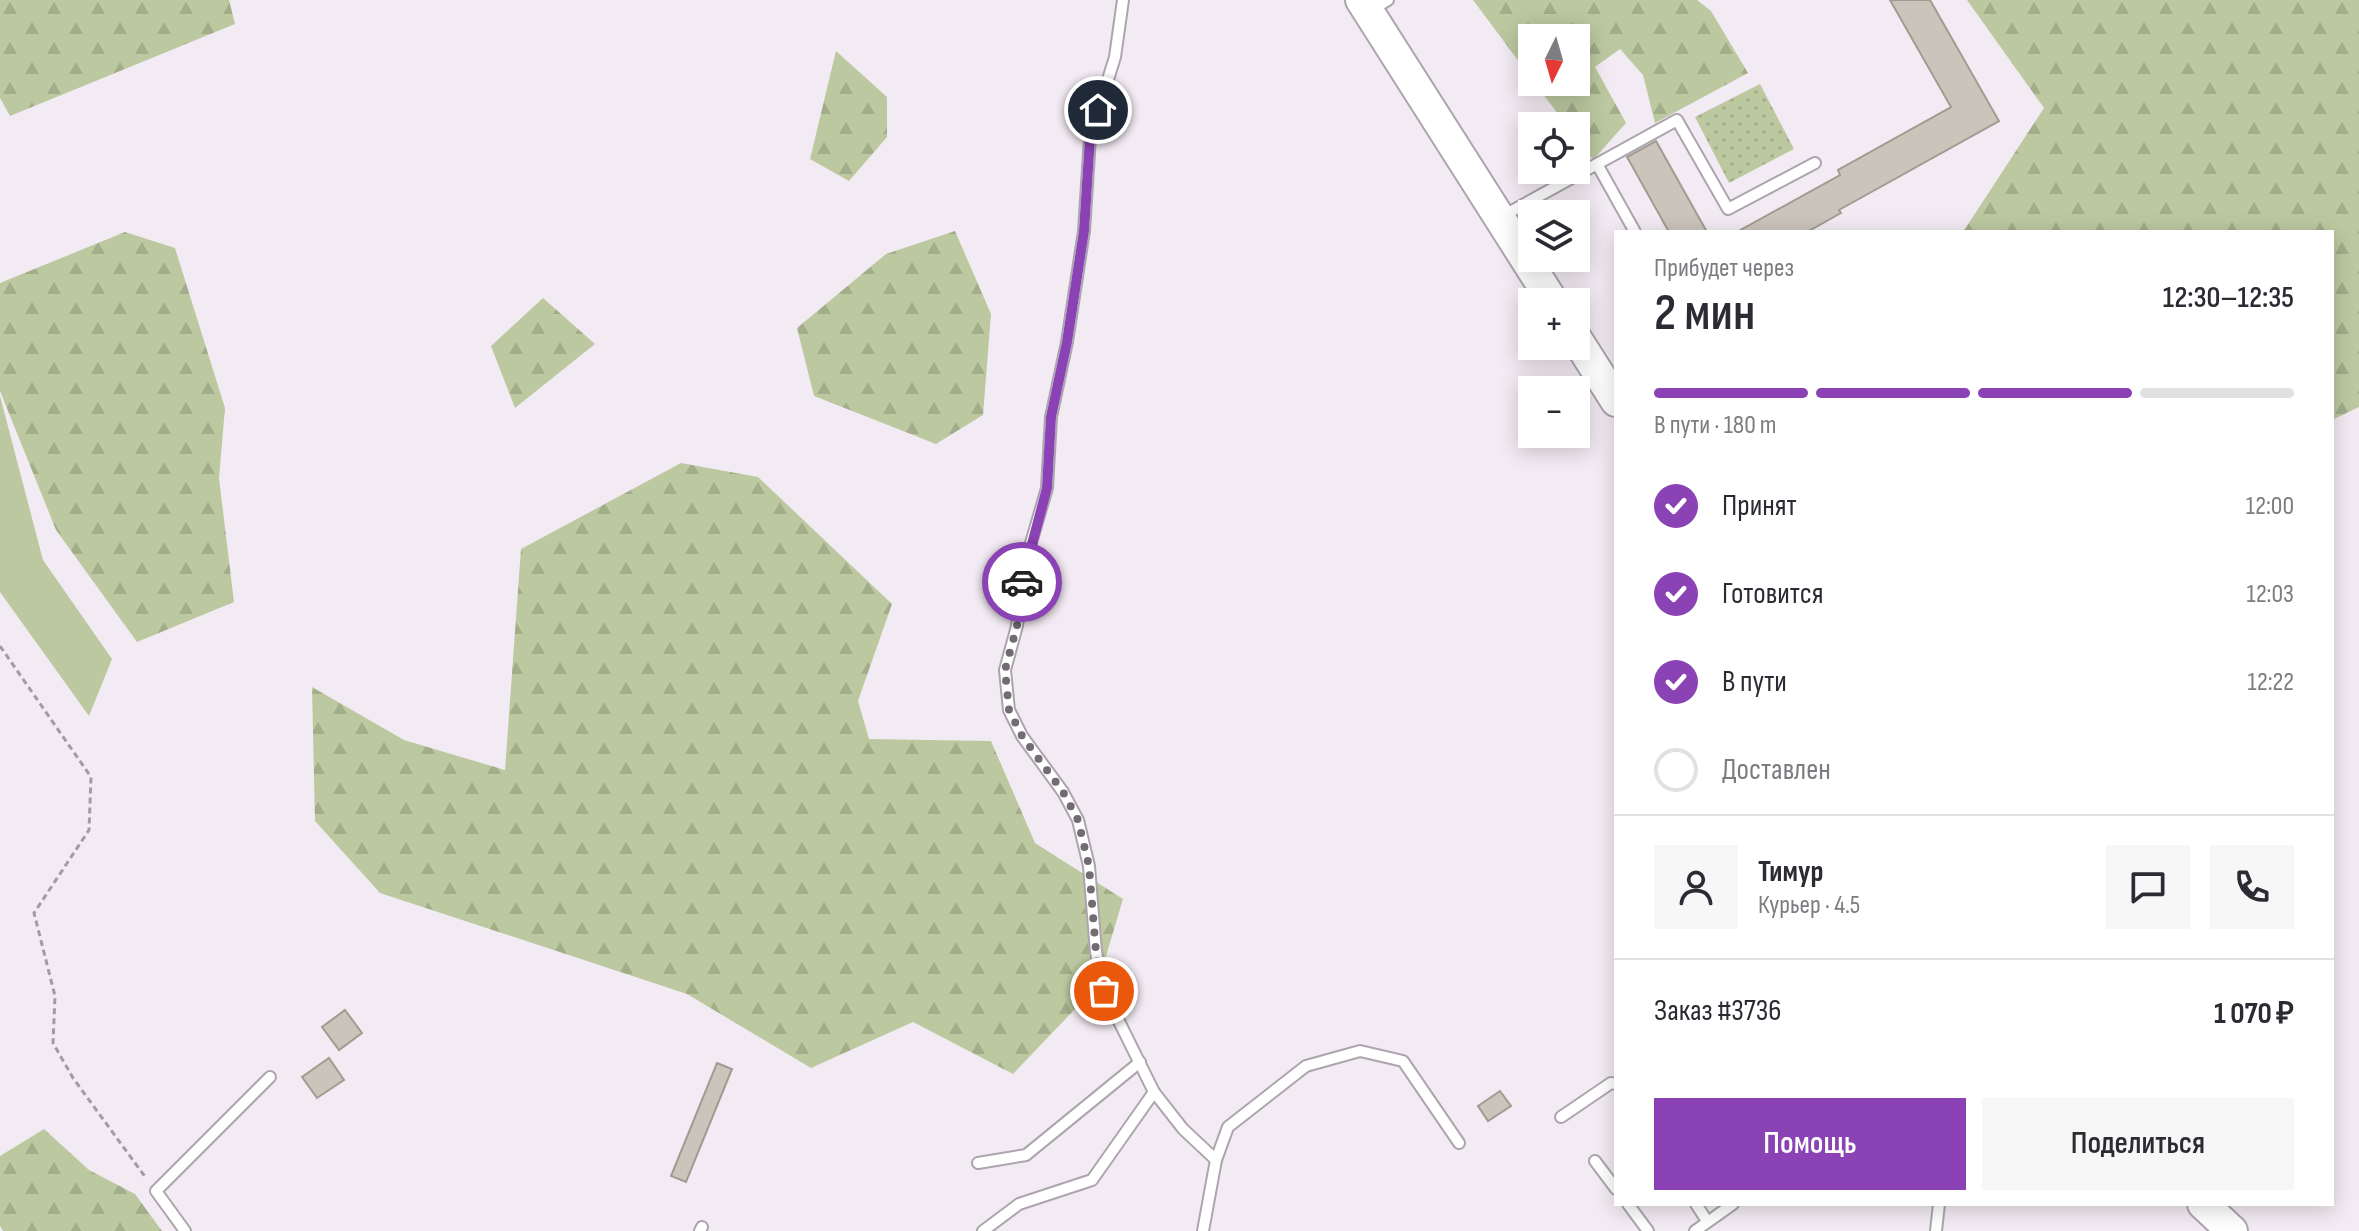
<!DOCTYPE html>
<html lang="ru">
<head>
<meta charset="utf-8">
<style>
	body { margin:0; font-family:"Sofia Sans Condensed",sans-serif; background:#f7f7f7; color:#2b2b33; height:100vh; display:flex; flex-direction:column; font-size:30px; white-space:nowrap }
	* { box-sizing:border-box; margin:0 }
	p { font-size:26px; color:#7c7c81 }
	.icon { flex:none; width:44px; height:44px; fill:none; stroke:currentColor; stroke-width:2; stroke-linecap:round; stroke-linejoin:round }
	.map { position:relative; flex:1; overflow:hidden }
	.details { position:absolute; left:1614px; top:230px; width:720px; height:976px; display:flex; flex-direction:column; background:#fff; border-radius:0px; box-shadow:0 4px 20px #0003 }
	.details>* { flex:none }
	.needle { width:52px; rotate:185deg }
	.tools { position:absolute; left:1518px; top:24px; display:grid; gap:16px }
	.tools a { display:grid; place-items:center; width:72px; height:72px; border-radius:0px; background:#fff; box-shadow:0 4px 20px #0003; font-size:40px }
	.pin { position:absolute; display:grid; place-items:center; width:68px; height:68px; color:#fff; margin:-34px; border:4px solid #fff; border-radius:50%; box-shadow:0 2px 8px #0007 }
	.courier { position:absolute; display:grid; place-items:center; width:80px; height:80px; margin:-40px; border:6px solid #8a42b4; border-radius:50%; background:#fff; color:#222; box-shadow:0 2px 10px #0007 }
	.head em { font-style:normal; font-weight:600 }
	.head div { display:flex; flex-direction:column-reverse }
	.head { display:flex; align-items:center; justify-content:space-between; height:136px; padding:0 40px }
	h1 { font-size:52px; font-weight:600; line-height:60px }
	.bar { display:grid; grid-template-columns:repeat(4,1fr); gap:12px 8px; align-content:center; height:96px; padding:0 40px }
	.bar i { height:10px; border-radius:6px; background:#e1e1e2 }
	.bar .on { background:#8a42b4 }
	.bar p { grid-column:span 4 }
	.line { display:flex; align-items:center; gap:20px; padding:0 40px; border-top:2px solid #e1e1e2 }
	.line div { flex:1 }
	.round { display:grid; place-items:center; flex:none; width:84px; height:84px; border-radius:0px; background:#f7f7f7 }
	ol { padding:0 40px; list-style:none }
	li { display:flex; align-items:center; gap:24px; height:88px }
	li p { margin-inline-start:auto }
	li .icon { padding:8px; border-radius:50%; background:#8a42b4; color:#fff; stroke-width:4 }
	li:last-child { color:#7c7c81 }
	li i { width:44px; height:44px; border:4px solid #e1e1e2; border-radius:50% }
	.button { display:flex; gap:16px; margin-top:auto; padding:16px 40px }
	.button a { flex:1; height:92px; border-radius:0px; background:#8a42b4; color:#fff; font-size:32px; font-weight:600; line-height:92px; text-align:center }
	.button a+a { background:#f7f7f7; color:#2b2b33 }
	.map>svg:first-child { display:block }
	.grass { fill:#bcc9a0 }
	.forest { fill:url(#forest-firs) }
	.park { fill:url(#park-dots) }
	.building { fill:#cac4bb; stroke:#a19b92; stroke-width:2 }
	.lines { fill:none; stroke-linecap:round; stroke-linejoin:round }
	.lane-casing { stroke:#ada5ad; stroke-width:14 }
	.secondary-casing { stroke:#ada5ad; stroke-width:34 }
	.path { stroke:#a29ca2; stroke-width:3; stroke-dasharray:6 4; stroke-linecap:butt }
	.lane { stroke:#fff; stroke-width:10 }
	.secondary { stroke:#fff; stroke-width:30 }
	.done { stroke:#716c71; stroke-width:8; stroke-dasharray:0 14.4 }
	.route { stroke:#8a42b4; stroke-width:10 }
</style>
</head>
<body>
<div class="map">
<svg width="2359" height="1231" viewBox="0 0 2359 1231">
	<defs>
		<pattern id="forest-firs" width="22" height="20" patternUnits="userSpaceOnUse" patternTransform="scale(2)"><rect width="22" height="20" fill="#bcc9a0"/><path d="M5 1l3.5 6h-7zM16 11l3.5 6h-7z" fill="#a2ad8a"/></pattern>
		<pattern id="park-dots" width="8" height="8" patternUnits="userSpaceOnUse" patternTransform="scale(2)"><rect width="8" height="8" fill="#bcc9a0"/><path d="M2 2h.1M6 6h.1" fill="none" stroke="#a2ad8a" stroke-width="1.8" stroke-linecap="round"/></pattern>
	</defs>
	<rect width="100%" height="100%" fill="#f3ebf3"/>
	<polygon class="grass" points="0,396 43,560 112,659 89,716 0,592"/>
	<g class="forest">
		<polygon points="0,0 229,0 235,24 10,116 0,98"/>
		<polygon points="1473,0 1697,0 1711,11 1748,73 1655,123 1643,75 1620,49 1595,67 1626,123 1593,160 1576,138 1576,126 1567,126 1534,82 1576,82 1576,38 1532,38 1532,79"/>
		<polygon points="1967,0 2359,0 2359,407 2332,420 2332,232 1963,232 2044,108"/>
		<polygon points="836,51 887,97 887,137 849,181 810,159"/>
		<polygon points="955,231 991,314 983,415 936,444 814,396 797,328 886,254"/>
		<polygon points="125,232 175,248 225,408 219,478 234,602 137,642 56,530 0,391 0,283"/>
		<polygon points="543,298 595,344 515,408 491,346"/>
		<polygon points="681,463 758,477 892,604 858,701 869,739 991,741 1035,843 1123,899 1097,986 1013,1074 913,1022 811,1068 687,994 380,893 315,821 312,687 404,740 505,770 521,549"/>
		<polygon points="44,1129 89,1170 135,1194 162,1231 3,1231 0,1226 0,1156"/>
	</g>
	<polygon class="park" points="1760,84 1794,149 1729,183 1695,117"/>
	<g class="building">
		<polygon points="1890,0 1930,0 1999,121 1839,210 1841,213 1807,232 1737,232 1840,175 1838,170 1951,107"/>
		<polygon points="1656,141 1707,232 1669,232 1627,157"/>
		<polygon points="345,1010 362,1033 339,1050 322,1027"/>
		<polygon points="329,1058 344,1080 317,1098 302,1077"/>
		<polygon points="717,1063 732,1069 686,1182 671,1176"/>
		<polygon points="1500,1091 1511,1106 1488,1121 1478,1106"/>
	</g>
	<g class="lines">
		<defs>
			<g id="lane">
				<polyline points="1123,0 1115,57 1090,137 1084,231 1067,342 1051,417 1047,488 1024,567 1017,626 1005,670 1009,710 1022,736 1063,792 1078,820 1089,866 1096,952 1104,991 1154,1092 1183,1129 1216,1160"/>
				<polyline points="1370,11 1388,0"/>
				<polyline points="1597,164 1635,232"/>
				<polyline points="1501,217 1677,120 1728,209 1815,163"/>
				<polyline points="1561,1117 1611,1083 1616,1084"/>
				<polyline points="1595,1161 1616,1189"/>
				<polyline points="978,1163 1026,1155 1140,1062"/>
				<polyline points="1628,1204 1648,1231"/>
				<polyline points="1696,1204 1707,1221"/>
				<polyline points="185,1231 156,1191 270,1077"/>
				<polyline points="700,1231 702,1227"/>
				<polyline points="983,1231 1019,1204 1092,1180 1154,1092"/>
				<polyline points="1203,1231 1216,1160 1228,1127 1306,1066 1360,1051 1403,1061 1459,1143"/>
				<polyline points="1695,1231 1733,1204"/>
				<polyline points="1936,1231 1939,1204"/>
			</g>
			<g id="secondary">
				<polyline points="1361,0 1553,302"/>
				<polyline points="1576,338 1616,401"/>
				<polyline points="2203,1204 2232,1231"/>
			</g>
		</defs>
		<use href="#lane" class="lane-casing"/>
		<use href="#secondary" class="secondary-casing"/>
		<polyline class="path" points="0,646 91,777 89,830 34,913 55,996 53,1043 73,1078 146,1178"/>
		<use href="#lane" class="lane"/>
		<use href="#secondary" class="secondary"/>
	</g>
	<g class="lines">
		<polyline class="done" points="1022,582 1017,626 1005,670 1009,710 1022,736 1063,792 1078,820 1089,866 1096,952 1104,991"/>
		<polyline class="route" points="1022,582 1047,488 1051,417 1067,342 1084,231 1090,137 1098,110"/>
	</g>
</svg>
<div class="tools">
<a><svg class="needle" viewBox="-14 -14 28 28"><path d="M0-13l5 13h-10z" fill="#e53935"/><path d="M0 13l5-13h-10z" fill="#7c7c81"/></svg></a>
<a><svg class="icon" aria-label="locate" viewBox="0 0 24 24"><circle cx="12" cy="12" r="6"/><path d="M12 2v4M12 18v4M2 12h4M18 12h4"/></svg></a>
<a><svg class="icon" aria-label="layers" viewBox="0 0 24 24"><path d="M12 4l9 5-9 5-9-5zM3 14l9 5 9-5"/></svg></a>
<a>+</a>
<a>−</a>
</div>
<div class="pin" style="left:1104px;top:991px;background:#ea580c"><svg class="icon" aria-label="bag" viewBox="0 0 24 24"><path d="M5 8h14l-1 12H6zM9 8a3 3 0 0 1 6 0"/></svg></div>
<div class="pin" style="left:1098px;top:110px;background:#1f2937"><svg class="icon" aria-label="home" viewBox="0 0 24 24"><path d="M3 11l9-7 9 7M6 9v11h12V9"/></svg></div>
<div class="courier" style="left:1022px;top:582px"><svg class="icon" aria-label="car" viewBox="0 0 24 24"><path d="M5 17H2v-5l4-1 3-4h7l3 4 3 1v5h-3M9 17h6M6 11h13"/><circle cx="7" cy="17" r="2"/><circle cx="17" cy="17" r="2"/></svg></div>
<section class="details">
<div class="head"><div><h1>2 мин</h1><p>Прибудет через</p></div><em>12:30–12:35</em></div>
<div class="bar"><i class="on"></i><i class="on"></i><i class="on"></i><i></i><p>В пути · 180 m</p></div>
<ol>
<li><svg class="icon" aria-label="check" viewBox="0 0 24 24"><path d="M5 12l5 5 9-10"/></svg>Принят<p>12:00</p></li>
<li><svg class="icon" aria-label="check" viewBox="0 0 24 24"><path d="M5 12l5 5 9-10"/></svg>Готовится<p>12:03</p></li>
<li><svg class="icon" aria-label="check" viewBox="0 0 24 24"><path d="M5 12l5 5 9-10"/></svg>В пути<p>12:22</p></li>
<li><i></i>Доставлен</li>
</ol>
<div class="line" style="height:144px"><a class="round"><svg class="icon" aria-label="person" viewBox="0 0 24 24"><circle cx="12" cy="8" r="4"/><path d="M4 21q1-7 8-7t8 7"/></svg></a><div><b>Тимур</b><p>Курьер · 4.5</p></div><a class="round"><svg class="icon" aria-label="chat" viewBox="0 0 24 24"><path d="M4 5h16v11H9l-5 4z"/></svg></a><a class="round"><svg class="icon" aria-label="phone" viewBox="0 0 24 24"><path d="M5 4h4l2 5-3 2q2 4 5 5l2-3 5 2v4C11 20 4 13 5 4z"/></svg></a></div>
<div class="line" style="height:104px"><div>Заказ #3736</div><b>1 070 ₽</b></div>
<div class="button"><a>Помощь</a><a>Поделиться</a></div>
</section>
</div>
</body>
</html>
